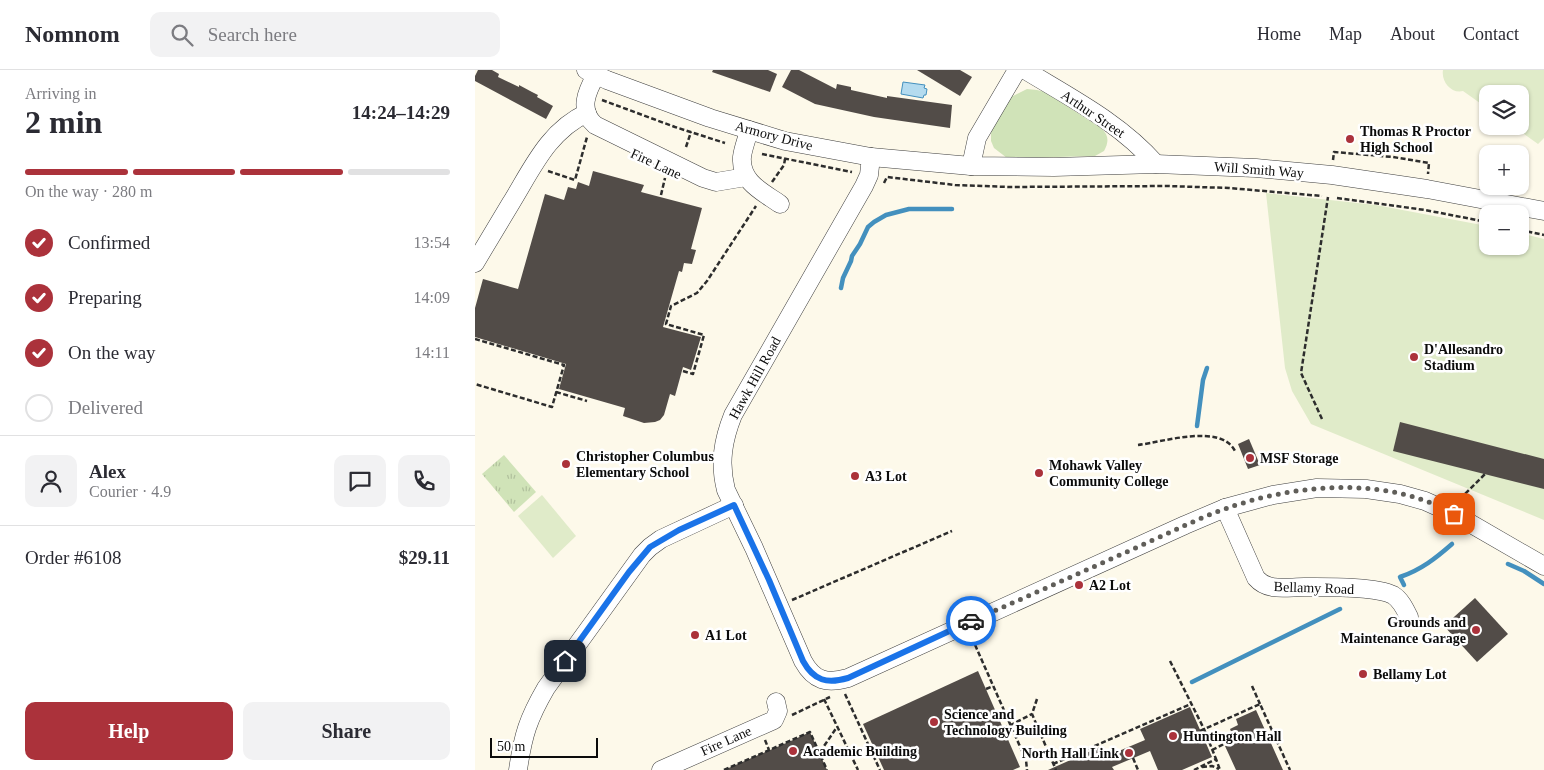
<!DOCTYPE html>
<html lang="en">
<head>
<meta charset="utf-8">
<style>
	body { margin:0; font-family:Georgia,serif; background:#f2f2f3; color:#2b2b33; height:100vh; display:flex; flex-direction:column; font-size:19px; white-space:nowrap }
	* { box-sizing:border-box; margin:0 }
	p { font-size:16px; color:#7c7c81 }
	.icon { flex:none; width:28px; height:28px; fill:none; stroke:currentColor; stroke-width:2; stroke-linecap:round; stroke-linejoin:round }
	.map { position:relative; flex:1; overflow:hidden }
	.side { display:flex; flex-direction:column; background:#fff; width:475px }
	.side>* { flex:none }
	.controls { position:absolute; left:1004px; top:15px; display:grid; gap:10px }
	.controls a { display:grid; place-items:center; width:50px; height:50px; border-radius:10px; background:#fff; box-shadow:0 1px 4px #0004; font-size:25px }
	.scale { position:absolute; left:15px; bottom:12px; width:108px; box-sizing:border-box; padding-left:5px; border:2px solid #0b0b0b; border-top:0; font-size:14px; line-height:18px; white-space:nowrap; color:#0b0b0b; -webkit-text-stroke:4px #fff; paint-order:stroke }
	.pin { position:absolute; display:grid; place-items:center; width:42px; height:42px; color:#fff; margin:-21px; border-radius:10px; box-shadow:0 2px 8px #0006 }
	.courier { position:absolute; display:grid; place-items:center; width:50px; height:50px; margin:-25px; border:4px solid #1a73e8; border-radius:50%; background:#fff; color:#222; box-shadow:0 1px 6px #0007 }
	.head em { font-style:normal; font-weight:700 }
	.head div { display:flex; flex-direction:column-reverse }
	.head { display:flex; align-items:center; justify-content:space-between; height:85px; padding:0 25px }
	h1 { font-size:32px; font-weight:700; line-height:38px }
	.bar { display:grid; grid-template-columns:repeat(4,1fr); gap:8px 5px; align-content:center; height:60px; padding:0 25px }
	.bar i { height:6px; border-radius:4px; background:#e1e1e2 }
	.bar .selected { background:#ab323b }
	.bar p { grid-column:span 4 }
	.line { display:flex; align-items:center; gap:12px; padding:0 25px; border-top:1px solid #e1e1e2 }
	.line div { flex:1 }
	.round { display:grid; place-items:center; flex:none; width:52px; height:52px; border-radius:10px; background:#f2f2f3 }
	ol { padding:0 25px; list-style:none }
	li { display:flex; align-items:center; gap:15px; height:55px }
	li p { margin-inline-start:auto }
	li .icon { padding:5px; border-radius:50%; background:#ab323b; color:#fff; stroke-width:4 }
	li:last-child { color:#7c7c81 }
	li i { width:28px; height:28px; border:2px solid #e1e1e2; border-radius:50% }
	.action { display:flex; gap:10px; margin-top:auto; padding:10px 25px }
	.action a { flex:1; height:58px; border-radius:10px; background:#ab323b; color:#fff; font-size:20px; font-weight:700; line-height:58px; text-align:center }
	.action a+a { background:#f2f2f3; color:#2b2b33 }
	header { display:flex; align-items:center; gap:30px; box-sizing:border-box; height:70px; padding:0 25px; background:#fff; border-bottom:1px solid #e1e1e2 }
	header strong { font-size:24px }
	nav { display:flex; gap:28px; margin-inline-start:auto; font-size:18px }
	.search { width:350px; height:45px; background:#f2f2f3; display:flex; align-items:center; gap:12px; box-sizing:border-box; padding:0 18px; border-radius:10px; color:#7c7c81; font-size:19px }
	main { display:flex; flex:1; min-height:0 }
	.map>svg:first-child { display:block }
	.grass { fill:#d0e3b8 }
	.park { fill:url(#park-tufts) }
	.pitch { fill:#e0ebc9 }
	.water { fill:#b4dbef; stroke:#4390be }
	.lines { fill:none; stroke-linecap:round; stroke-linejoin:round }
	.stream { stroke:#4390be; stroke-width:4.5 }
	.building { fill:#524c48 }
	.minor-casing { stroke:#3e3e3e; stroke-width:19 }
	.path { stroke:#2d2d2d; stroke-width:2.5; stroke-dasharray:5 2.5; stroke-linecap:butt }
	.minor { stroke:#fff; stroke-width:18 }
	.done { stroke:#605e59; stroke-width:5; stroke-dasharray:0 9 }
	.route { stroke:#1a73e8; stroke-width:6 }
	.poi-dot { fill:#ab323b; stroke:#fff; stroke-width:2 }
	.labels { text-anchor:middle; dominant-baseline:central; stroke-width:5; stroke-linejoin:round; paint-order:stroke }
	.street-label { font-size:14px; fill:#0b0b0b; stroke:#fff }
	.poi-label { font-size:14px; font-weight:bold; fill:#0b0b0b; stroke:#fff; text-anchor:start }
</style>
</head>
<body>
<header>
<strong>Nomnom</strong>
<div class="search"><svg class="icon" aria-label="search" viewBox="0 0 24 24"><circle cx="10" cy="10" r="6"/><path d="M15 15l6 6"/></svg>Search here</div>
<nav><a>Home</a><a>Map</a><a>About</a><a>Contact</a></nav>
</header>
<main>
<section class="side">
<div class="head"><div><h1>2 min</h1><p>Arriving in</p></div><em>14:24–14:29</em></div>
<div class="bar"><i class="selected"></i><i class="selected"></i><i class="selected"></i><i></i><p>On the way · 280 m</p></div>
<ol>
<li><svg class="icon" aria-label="check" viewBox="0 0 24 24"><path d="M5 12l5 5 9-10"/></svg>Confirmed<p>13:54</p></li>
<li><svg class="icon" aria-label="check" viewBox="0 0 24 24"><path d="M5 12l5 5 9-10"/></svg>Preparing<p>14:09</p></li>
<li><svg class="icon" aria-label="check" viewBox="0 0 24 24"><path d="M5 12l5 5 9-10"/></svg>On the way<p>14:11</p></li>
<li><i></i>Delivered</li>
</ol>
<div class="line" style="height:90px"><a class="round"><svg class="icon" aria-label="person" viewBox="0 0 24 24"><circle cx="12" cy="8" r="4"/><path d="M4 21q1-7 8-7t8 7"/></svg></a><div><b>Alex</b><p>Courier · 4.9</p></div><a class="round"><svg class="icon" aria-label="chat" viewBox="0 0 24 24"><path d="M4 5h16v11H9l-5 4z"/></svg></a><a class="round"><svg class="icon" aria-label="phone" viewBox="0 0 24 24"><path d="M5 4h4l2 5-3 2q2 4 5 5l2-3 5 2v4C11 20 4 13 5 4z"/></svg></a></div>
<div class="line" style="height:65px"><div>Order #6108</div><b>$29.11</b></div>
<div class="action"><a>Help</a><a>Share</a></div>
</section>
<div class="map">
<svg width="1069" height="700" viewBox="0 0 1069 700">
	<defs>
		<pattern id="park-tufts" width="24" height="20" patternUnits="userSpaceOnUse" patternTransform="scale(1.25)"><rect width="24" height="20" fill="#d0e3b8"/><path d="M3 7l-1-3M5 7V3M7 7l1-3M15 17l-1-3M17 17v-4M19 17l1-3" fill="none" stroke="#b1c19d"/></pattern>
	</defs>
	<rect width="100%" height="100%" fill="#fdf9ea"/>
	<path class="grass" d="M552,19L562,20L570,22L626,58C634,65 634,72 629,81L620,86L539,88H532L519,78L516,71V64L517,58L536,27Z"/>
	<polygon class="park" points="29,385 61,422 39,442 7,404"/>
	<g class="pitch">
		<path d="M968,0H1069V68L1063,74L1038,56H1045V24H1012V38L988,21C976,24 966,11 968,0Z"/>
		<polygon points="791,123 901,135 1012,156 1012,176 1045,176 1045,163 1069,169 1069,450 836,354 817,321 810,298"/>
		<polygon points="67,425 101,466 78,488 43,446"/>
	</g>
	<polygon class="water" points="428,12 450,15 449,18 452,19 451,25 449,25 448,28 426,24"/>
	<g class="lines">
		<g class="stream">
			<polyline points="366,218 368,208 376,191 377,186 385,174 393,157 399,152 411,145 434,139 477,139"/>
			<polyline points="722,356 728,310 732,298"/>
			<polyline points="1033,494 1049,501 1069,514"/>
			<path d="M929,515L925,507C946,500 961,488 977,474"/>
			<polyline points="717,612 865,539"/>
		</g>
	</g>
	<g class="building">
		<polygon points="3,0 17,0 24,4 23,7 44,17 44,15 57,22 63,25 62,27 78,36 71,49 0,11 0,6"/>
		<polygon points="238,0 293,0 302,4 295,22 237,2"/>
		<polygon points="316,0 324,0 361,19 362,14 376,17 376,20 412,28 412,26 477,35 475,58 399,47 340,34 307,17"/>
		<polygon points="442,0 485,0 497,7 485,26"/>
		<polygon points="118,101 169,115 166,122 227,138 216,179 221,180 217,194 209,193 207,202 204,201 188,257 226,267 216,300 208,297 200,326 195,324 189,345 185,350 180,352 169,353 148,346 150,338 84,319 91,294 0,267 0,238 8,209 43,219 70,124 89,130 93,117 101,119 103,112 114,116"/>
		<polygon points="925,352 1069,389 1069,419 918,381"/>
		<polygon points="774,369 785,395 773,399 763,374"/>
		<polygon points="1000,528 1033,564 1002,592 969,556"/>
		<polygon points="503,601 545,697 538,700 409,700 388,654"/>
		<polygon points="715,637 737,687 707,700 683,700 675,681 637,697 639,700 573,700 627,676 632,686 670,670 665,659"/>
		<polygon points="781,640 808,700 761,700 750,676 760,671 755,659 763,655 761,649"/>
		<polygon points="335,662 352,700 249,700 318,670"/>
	</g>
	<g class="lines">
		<defs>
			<g id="minor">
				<polyline points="111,0 132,10 235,48 310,71 396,87 496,96 579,97 681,94 781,98 857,105 952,119 1069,141"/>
				<path d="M550,0C596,28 645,53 681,94"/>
				<path d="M121,5C112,21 103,40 120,55L228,108L241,112L271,107"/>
				<path d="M274,60C272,69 268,78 267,87C265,112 288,122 305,134"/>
				<path d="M396,87L394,105L389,116L258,345C248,370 244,393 251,420L279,478L328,591C339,611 352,614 373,608L710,455L750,438L798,425L842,418L891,419L925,424L950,431L979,444L1069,496"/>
				<polyline points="496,96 502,68 542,0"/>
				<path d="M0,193C12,173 24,153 36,133C57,99 73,61 112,43"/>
				<path d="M750,438L781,508C793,522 812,517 829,517C850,517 901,516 918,525C926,530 930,539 934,547"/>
				<path d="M43,700C48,665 53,649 71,618L167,485L175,477L186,469L259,435"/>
				<polyline points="186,700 299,650 303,641 301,632"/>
			</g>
		</defs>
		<use href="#minor" class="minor-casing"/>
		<g class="path">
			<polyline points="127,30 200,57 250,73"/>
			<polyline points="211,77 216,62"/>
			<polyline points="287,84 377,102"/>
			<polyline points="858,90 859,82 918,87 954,93 953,104"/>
			<polyline points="73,101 100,110 112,67"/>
			<polyline points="297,112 309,95 310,89"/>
			<polyline points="409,113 412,107 480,115 535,117 692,116 754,118 847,126"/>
			<polyline points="186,125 190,108"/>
			<polyline points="862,128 950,140 1012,152"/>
			<polyline points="1045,160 1069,165"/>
			<polyline points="0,269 89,295 77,337 0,314"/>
			<polyline points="208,301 218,304 229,265 191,254 196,236 222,223 232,211 281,136"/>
			<polyline points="81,322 112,331"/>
			<polyline points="847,349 826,303 853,127"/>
			<path d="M663,375C688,372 746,353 760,381"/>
			<polyline points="985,429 1010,404"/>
			<polyline points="317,530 477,461"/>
			<polyline points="497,568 551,690 552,700"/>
			<polyline points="695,591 729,659 741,689"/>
			<polyline points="777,616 785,634"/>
			<polyline points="511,619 518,616"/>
			<polyline points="370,624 405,700"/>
			<polyline points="349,629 383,700"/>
			<polyline points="562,629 557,644 581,700"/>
			<polyline points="317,645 355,627"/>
			<polyline points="528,659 557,644"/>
			<polyline points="725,661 785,634 815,700"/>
			<polyline points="290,670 294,680"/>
			<polyline points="737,680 757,670"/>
			<polyline points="345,682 362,657"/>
			<polyline points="658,688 663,700"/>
			<polyline points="578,694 716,634"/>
			<polyline points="727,697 737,696 744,699"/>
			<polyline points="249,700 335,662 352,700"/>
			<polyline points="719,700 741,689 745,700"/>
		</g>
		<use href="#minor" class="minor"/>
	</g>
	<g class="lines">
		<path class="done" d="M496,551C556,525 616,498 676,471C701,460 724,448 750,439C810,417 889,408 951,431C961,435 970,439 979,444"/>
		<path class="route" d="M90,591L154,502L175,477L204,460L259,435L294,510L328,591C339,611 352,614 373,608L496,551"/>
	</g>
	<g class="poi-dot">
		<circle cx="875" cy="69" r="5"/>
		<circle cx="939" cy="287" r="5"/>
		<circle cx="775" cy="388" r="5"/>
		<circle cx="91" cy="394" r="5"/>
		<circle cx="564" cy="403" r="5"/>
		<circle cx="380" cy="406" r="5"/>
		<circle cx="604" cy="515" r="5"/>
		<circle cx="1001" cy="560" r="5"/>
		<circle cx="220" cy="565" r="5"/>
		<circle cx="888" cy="604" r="5"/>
		<circle cx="459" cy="652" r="5"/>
		<circle cx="698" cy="666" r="5"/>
		<circle cx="318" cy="681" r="5"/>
		<circle cx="654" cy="683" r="5"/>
	</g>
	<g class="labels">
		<g class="street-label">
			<text transform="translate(618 44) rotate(34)">Arthur Street</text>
			<text transform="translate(299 66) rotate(15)">Armory Drive</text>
			<text transform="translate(181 94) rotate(25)">Fire Lane</text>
			<text transform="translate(784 100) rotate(4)">Will Smith Way</text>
			<text transform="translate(280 308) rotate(-61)">Hawk Hill Road</text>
			<text transform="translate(839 518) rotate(2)">Bellamy Road</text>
			<text transform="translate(251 671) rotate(-24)">Fire Lane</text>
		</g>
		<g class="poi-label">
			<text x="885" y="61">Thomas R Proctor<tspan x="885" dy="16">High School</tspan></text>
			<text x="949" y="279">D'Allesandro<tspan x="949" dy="16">Stadium</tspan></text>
			<text x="101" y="386">Christopher Columbus<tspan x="101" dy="16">Elementary School</tspan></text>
			<text x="785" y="388">MSF Storage</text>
			<text x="574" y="395">Mohawk Valley<tspan x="574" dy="16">Community College</tspan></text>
			<text x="390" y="406">A3 Lot</text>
			<text x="614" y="515">A2 Lot</text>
			<text x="991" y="552" text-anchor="end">Grounds and<tspan x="991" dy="16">Maintenance Garage</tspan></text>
			<text x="230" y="565">A1 Lot</text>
			<text x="898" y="604">Bellamy Lot</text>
			<text x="469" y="644">Science and<tspan x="469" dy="16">Technology Building</tspan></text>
			<text x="708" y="666">Huntington Hall</text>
			<text x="328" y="681">Academic Building</text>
			<text x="644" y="683" text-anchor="end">North Hall Link</text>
		</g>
	</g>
</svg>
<div class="controls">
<a><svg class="icon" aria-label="layers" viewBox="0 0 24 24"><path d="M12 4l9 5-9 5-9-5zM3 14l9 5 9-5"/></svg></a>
<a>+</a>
<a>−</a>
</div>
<div class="scale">50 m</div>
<div class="pin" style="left:979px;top:444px;background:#ea580c"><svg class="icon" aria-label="bag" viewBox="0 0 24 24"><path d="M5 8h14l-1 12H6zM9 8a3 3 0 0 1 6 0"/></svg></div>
<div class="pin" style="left:90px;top:591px;background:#1f2937"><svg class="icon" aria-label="home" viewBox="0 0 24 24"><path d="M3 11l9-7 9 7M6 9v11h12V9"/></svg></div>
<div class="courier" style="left:496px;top:551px"><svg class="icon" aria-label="car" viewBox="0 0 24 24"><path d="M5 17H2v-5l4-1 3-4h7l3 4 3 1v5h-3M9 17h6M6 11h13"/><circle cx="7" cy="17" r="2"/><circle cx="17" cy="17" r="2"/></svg></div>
</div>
</main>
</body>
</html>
